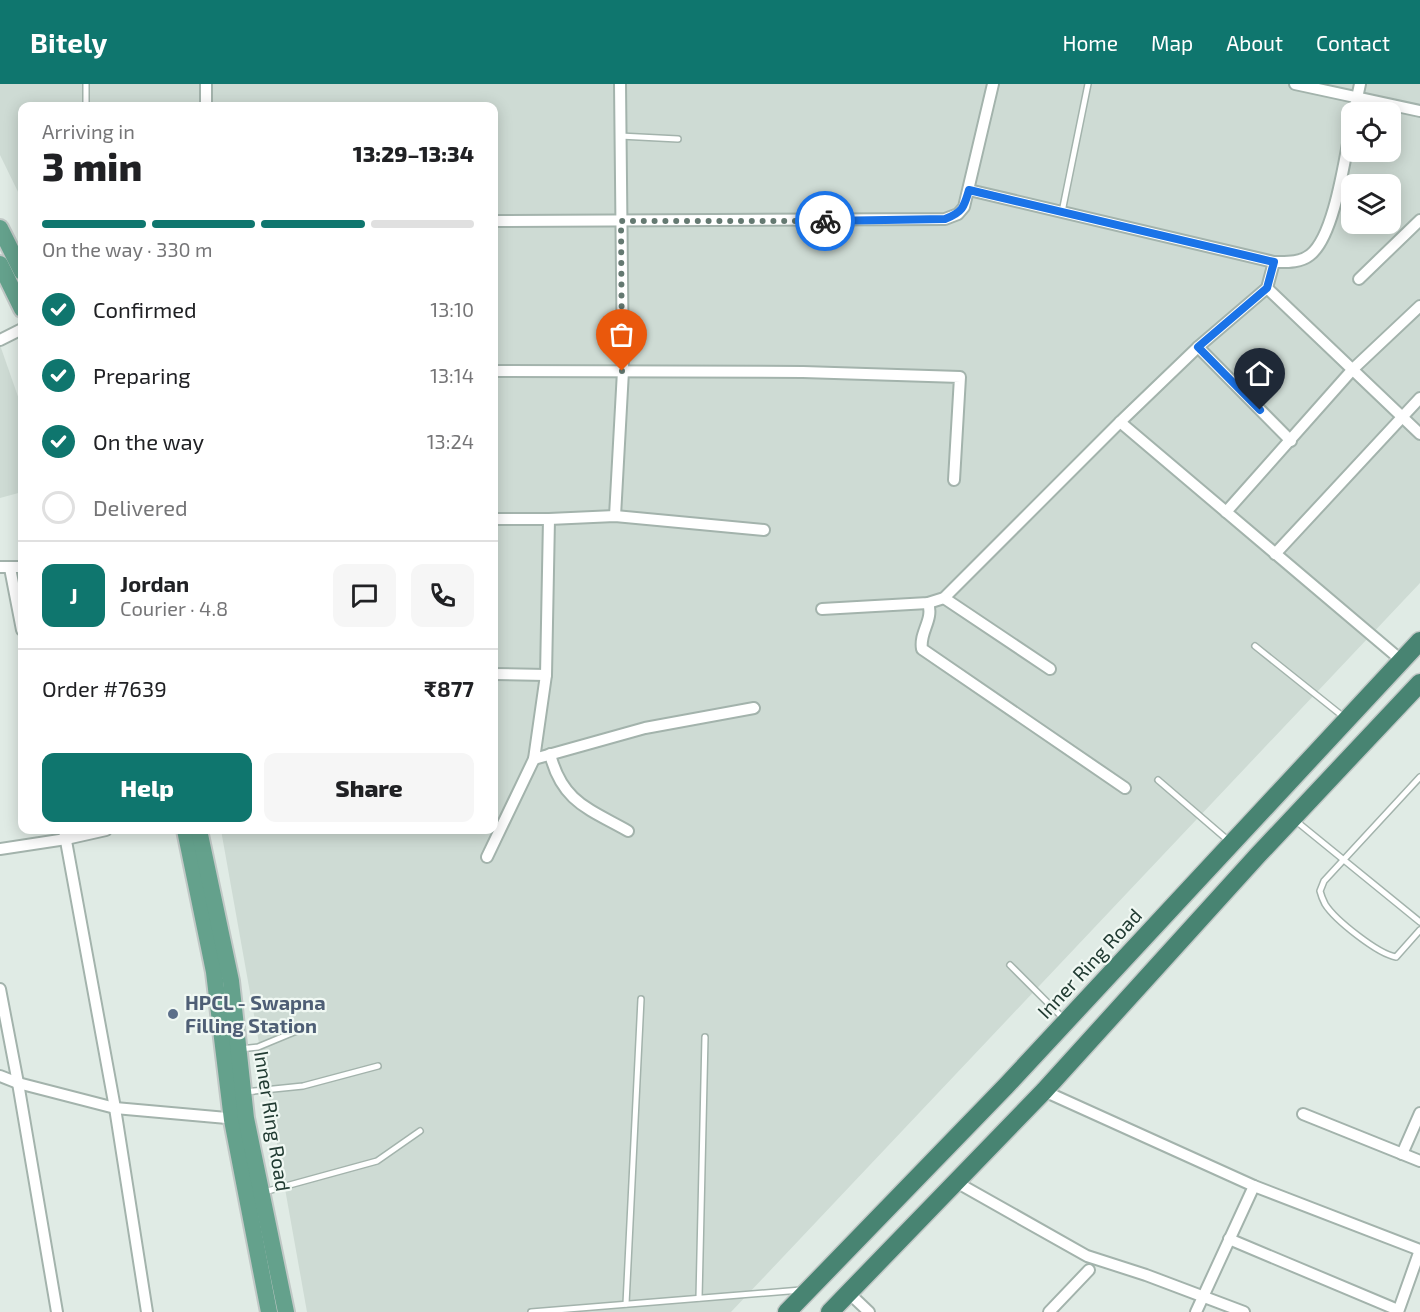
<!DOCTYPE html>
<html lang="en">
<head>
<meta charset="utf-8">
<style>
	body { margin:0; font-family:"Exo 2",sans-serif; background:#f6f6f6; color:#202124; height:100vh; display:flex; flex-direction:column; font-size:22px; white-space:nowrap }
	* { box-sizing:border-box; margin:0 }
	p { font-size:20px; color:#757577 }
	.icon { flex:none; width:33px; height:33px; fill:none; stroke:currentColor; stroke-width:2; stroke-linecap:round; stroke-linejoin:round }
	.map { position:relative; flex:1; overflow:hidden }
	.side { position:absolute; left:18px; top:18px; width:480px; height:732px; display:flex; flex-direction:column; background:#fff; border-radius:12px; box-shadow:0 3px 15px #0003 }
	.side>* { flex:none }
	.fabs { position:absolute; left:1341px; top:18px; display:grid; gap:12px }
	.fabs a { display:grid; place-items:center; width:60px; height:60px; border-radius:12px; background:#fff; box-shadow:0 3px 15px #0003; font-size:30px }
	.pin { position:absolute; display:grid; place-items:center; width:51px; height:51px; color:#fff; margin:-62px -26px; border-radius:50% 50% 50% 0; rotate:-45deg; box-shadow:0 0 6px #0007 }
	.pin .icon { rotate:45deg }
	.courier { position:absolute; display:grid; place-items:center; width:60px; height:60px; margin:-30px; border:4px solid #1a73e8; border-radius:50%; background:#fff; color:#222; box-shadow:0 2px 8px #0007 }
	.head em { font-style:normal; font-weight:800 }
	.head div { display:flex; flex-direction:column-reverse }
	.head { display:flex; align-items:center; justify-content:space-between; height:102px; padding:0 24px }
	h1 { font-size:39px; font-weight:800; line-height:45px }
	.bar { display:grid; grid-template-columns:repeat(4,1fr); gap:9px 6px; align-content:center; height:72px; padding:0 24px }
	.bar i { height:8px; border-radius:4px; background:#e0e0e0 }
	.bar .selected { background:#0f766e }
	.bar p { grid-column:span 4 }
	.line { display:flex; align-items:center; gap:15px; padding:0 24px; border-top:2px solid #e0e0e0 }
	.line div { flex:1 }
	.round { display:grid; place-items:center; flex:none; width:63px; height:63px; border-radius:12px; background:#f6f6f6 }
	ol { padding:0 24px; list-style:none }
	li { display:flex; align-items:center; gap:18px; height:66px }
	li p { margin-inline-start:auto }
	li .icon { padding:6px; border-radius:50%; background:#0f766e; color:#fff; stroke-width:4 }
	li:last-child { color:#757577 }
	li i { width:33px; height:33px; border:3px solid #e0e0e0; border-radius:50% }
	.action { display:flex; gap:12px; margin-top:auto; padding:12px 24px }
	.action a { flex:1; height:69px; border-radius:12px; background:#0f766e; color:#fff; font-size:24px; font-weight:800; line-height:69px; text-align:center }
	.action a+a { background:#f6f6f6; color:#202124 }
	header { display:flex; align-items:center; gap:36px; box-sizing:border-box; height:84px; padding:0 30px; background:#0f766e; color:#fff }
	header strong { font-size:28px }
	nav { display:flex; gap:33px; margin-inline-start:auto; font-size:21px }
	.map>svg:first-child { display:block }
	.built { fill:#cedbd4; fill-rule:evenodd }
	.lines { fill:none; stroke-linecap:round; stroke-linejoin:round }
	.service-casing { stroke:#a3b3ac; stroke-width:8 }
	.minor-casing { stroke:#a3b3ac; stroke-width:14 }
	.primary-casing { stroke:#c1c8c6; stroke-width:20 }
	.trunk-casing { stroke:#c1c8c6; stroke-width:21 }
	.service { stroke:#fff; stroke-width:5 }
	.minor { stroke:#fff; stroke-width:10 }
	.primary { stroke:#64a18c; stroke-width:16 }
	.trunk { stroke:#488472; stroke-width:18 }
	.done { stroke:#647971; stroke-width:6; stroke-dasharray:0 10.8 }
	.route { stroke:#1a73e8; stroke-width:8 }
	.service-dot { fill:#5c6f8a; stroke:#f0f8f3; stroke-width:2 }
	.labels { text-anchor:middle; dominant-baseline:central; stroke-width:4.5; stroke-linejoin:round; paint-order:stroke }
	.street-label { font-size:20px; fill:#213b32; stroke:#f0f8f3 }
	.service-label { font-size:20px; font-weight:bold; fill:#4e5e75; stroke:#f0f8f3; text-anchor:start }
</style>
</head>
<body>
<header>
<strong>Bitely</strong>
<nav><a>Home</a><a>Map</a><a>About</a><a>Contact</a></nav>
</header>
<div class="map">
<svg width="1420" height="1228" viewBox="0 0 1420 1228">
	<rect width="100%" height="100%" fill="#e0ebe5"/>
	<g class="built">
		<path d="M0,0H1420V499L731,1228H307L221,746H494V22H22V116L0,71ZM1352,28H1390V68H1352ZM1352,100H1390V140H1352Z"/>
		<polygon points="0,261 22,324 22,408 0,414"/>
	</g>
	<g class="lines">
		<defs>
			<g id="service">
				<polyline points="86,0 86,22"/>
				<polyline points="620,52 678,55"/>
				<polyline points="1062,128 1088,0"/>
				<polyline points="1255,562 1345,634"/>
				<path d="M1420,693L1324,797L1320,807C1321,811 1323,816 1325,820C1335,836 1378,870 1396,873L1420,846"/>
				<polyline points="1158,696 1230,758"/>
				<polyline points="1296,737 1420,838"/>
				<polyline points="1010,881 1064,935"/>
				<polyline points="240,965 258,963 299,946"/>
				<polyline points="245,1008 303,1002 378,982"/>
				<polyline points="264,1108 377,1077 420,1047"/>
				<polyline points="699,1214 705,953"/>
				<polyline points="626,1220 641,915"/>
				<polyline points="531,1228 801,1206"/>
			</g>
			<g id="minor">
				<polyline points="206,0 206,22"/>
				<polyline points="1295,0 1420,27"/>
				<polyline points="1354,28 1360,0"/>
				<path d="M969,106L1274,178C1286,178 1300,179 1310,171C1335,152 1345,71 1352,39"/>
				<polyline points="494,137 945,135 958,130 964,123 993,0"/>
				<polyline points="1359,195 1420,136"/>
				<polyline points="1267,204 1420,350"/>
				<polyline points="0,256 22,245"/>
				<polyline points="1198,263 1291,357"/>
				<polyline points="494,287 803,288 960,293 954,396"/>
				<polyline points="1120,338 1401,576"/>
				<polyline points="1226,428 1353,285 1420,222"/>
				<polyline points="615,432 623,287 620,0"/>
				<polyline points="494,435 549,435 615,432 764,446"/>
				<polyline points="1275,470 1420,314"/>
				<polyline points="0,483 22,483"/>
				<polyline points="10,484 22,546"/>
				<polyline points="944,514 1050,585"/>
				<path d="M928,519C934,536 919,548 922,565L1125,704"/>
				<polyline points="822,525 928,519 944,514 1120,338 1198,263 1267,204 1274,178"/>
				<polyline points="494,590 546,591"/>
				<path d="M550,670C562,718 589,725 628,747"/>
				<polyline points="534,675 645,644 754,624"/>
				<polyline points="64,746 115,1024 147,1228"/>
				<polyline points="0,765 66,755 106,746"/>
				<polyline points="487,773 534,675 546,591 549,435"/>
				<polyline points="0,905 18,999 57,1228"/>
				<polyline points="0,992 18,999 115,1024 238,1035"/>
				<polyline points="1044,1007 1254,1102 1420,1166"/>
				<polyline points="1303,1030 1420,1077"/>
				<polyline points="1402,1070 1420,1029"/>
				<polyline points="956,1098 1087,1172 1146,1191 1244,1228"/>
				<polyline points="1229,1155 1398,1226"/>
				<polyline points="849,1209 869,1228"/>
				<polyline points="1049,1228 1089,1186"/>
				<polyline points="1196,1228 1254,1102"/>
				<polyline points="1398,1228 1420,1166"/>
			</g>
			<g id="primary">
				<polyline points="0,144 22,188"/>
				<polyline points="0,180 22,225"/>
				<polyline points="185,746 214,888 232,1036 269,1228"/>
				<polyline points="199,746 231,897 246,1034 286,1228"/>
			</g>
			<g id="trunk">
				<polyline points="787,1228 1006,1002 1420,557"/>
				<polyline points="830,1228 1044,1007 1258,771 1420,599"/>
			</g>
		</defs>
		<use href="#service" class="service-casing"/>
		<use href="#minor" class="minor-casing"/>
		<use href="#primary" class="primary-casing"/>
		<use href="#trunk" class="trunk-casing"/>
		<use href="#service" class="service"/>
		<use href="#minor" class="minor"/>
		<use href="#primary" class="primary"/>
		<use href="#trunk" class="trunk"/>
	</g>
	<g class="lines">
		<polyline class="done" points="622,287 621,137 825,137"/>
		<path class="route" d="M825,137L945,135C963,128 964,123 969,106L1274,178L1267,204L1198,263L1260,326"/>
	</g>
	<circle class="service-dot" cx="173" cy="930" r="6"/>
	<g class="labels">
		<g class="street-label">
			<text transform="translate(1089 879) rotate(-47)">Inner Ring Road</text>
			<text transform="translate(273 1037) rotate(81)">Inner Ring Road</text>
		</g>
		<g class="service-label">
			<text x="185" y="918">HPCL - Swapna<tspan x="185" dy="23">Filling Station</tspan></text>
		</g>
	</g>
</svg>
<div class="fabs">
<a><svg class="icon" aria-label="locate" viewBox="0 0 24 24"><circle cx="12" cy="12" r="6"/><path d="M12 2v4M12 18v4M2 12h4M18 12h4"/></svg></a>
<a><svg class="icon" aria-label="layers" viewBox="0 0 24 24"><path d="M12 4l9 5-9 5-9-5zM3 14l9 5 9-5"/></svg></a>
</div>
<div class="pin" style="left:622px;top:287px;background:#ea580c"><svg class="icon" aria-label="bag" viewBox="0 0 24 24"><path d="M5 8h14l-1 12H6zM9 8a3 3 0 0 1 6 0"/></svg></div>
<div class="pin" style="left:1260px;top:326px;background:#1f2937"><svg class="icon" aria-label="home" viewBox="0 0 24 24"><path d="M3 11l9-7 9 7M6 9v11h12V9"/></svg></div>
<div class="courier" style="left:825px;top:137px"><svg class="icon" aria-label="bike" viewBox="0 0 24 24"><circle cx="6" cy="16" r="4"/><circle cx="18" cy="16" r="4"/><path d="M6 16l4-8h5l3 8M10 8l3 8H6M13 5h3"/></svg></div>
<section class="side">
<div class="head"><div><h1>3 min</h1><p>Arriving in</p></div><em>13:29–13:34</em></div>
<div class="bar"><i class="selected"></i><i class="selected"></i><i class="selected"></i><i></i><p>On the way · 330 m</p></div>
<ol>
<li><svg class="icon" aria-label="check" viewBox="0 0 24 24"><path d="M5 12l5 5 9-10"/></svg>Confirmed<p>13:10</p></li>
<li><svg class="icon" aria-label="check" viewBox="0 0 24 24"><path d="M5 12l5 5 9-10"/></svg>Preparing<p>13:14</p></li>
<li><svg class="icon" aria-label="check" viewBox="0 0 24 24"><path d="M5 12l5 5 9-10"/></svg>On the way<p>13:24</p></li>
<li><i></i>Delivered</li>
</ol>
<div class="line" style="height:108px"><b class="round" style="background:#0f766e;color:#fff">J</b><div><b>Jordan</b><p>Courier · 4.8</p></div><a class="round"><svg class="icon" aria-label="chat" viewBox="0 0 24 24"><path d="M4 5h16v11H9l-5 4z"/></svg></a><a class="round"><svg class="icon" aria-label="phone" viewBox="0 0 24 24"><path d="M5 4h4l2 5-3 2q2 4 5 5l2-3 5 2v4C11 20 4 13 5 4z"/></svg></a></div>
<div class="line" style="height:78px"><div>Order #7639</div><b>₹877</b></div>
<div class="action"><a>Help</a><a>Share</a></div>
</section>
</div>
</body>
</html>
